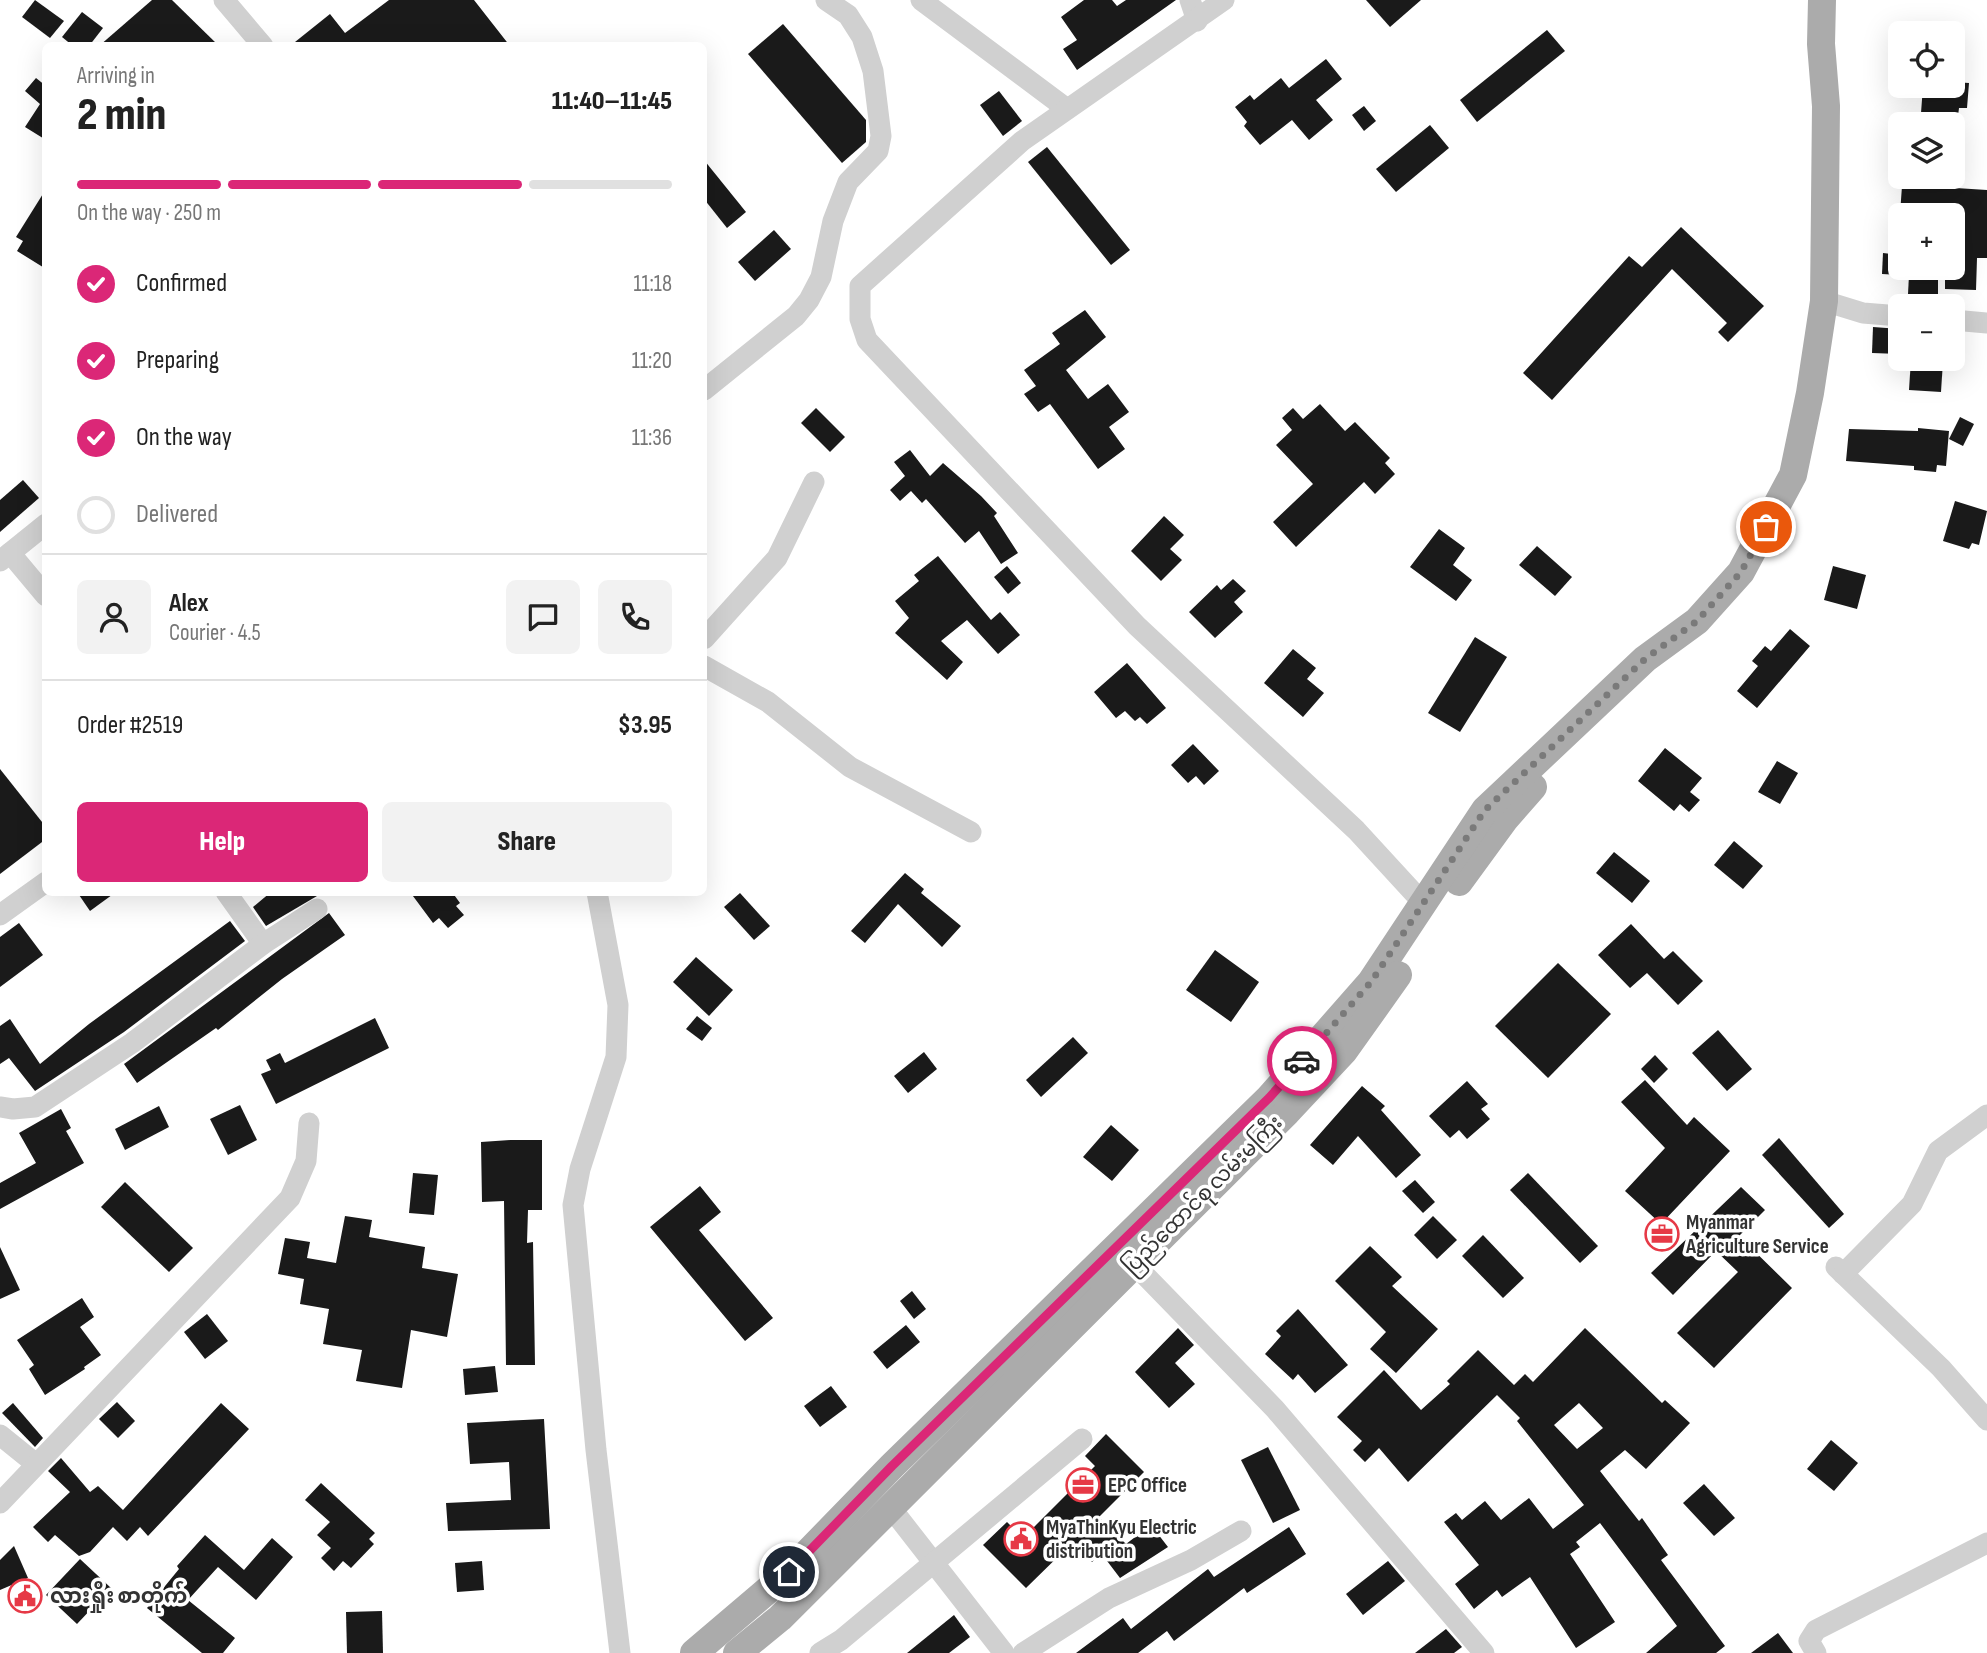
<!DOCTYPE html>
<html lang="en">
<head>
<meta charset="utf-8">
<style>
	body { margin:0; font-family:"Sofia Sans Condensed","Noto Sans Myanmar",sans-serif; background:#f2f2f2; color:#222; height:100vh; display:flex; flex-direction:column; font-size:26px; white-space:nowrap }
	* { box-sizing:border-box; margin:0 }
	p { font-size:23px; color:#767676 }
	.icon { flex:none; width:38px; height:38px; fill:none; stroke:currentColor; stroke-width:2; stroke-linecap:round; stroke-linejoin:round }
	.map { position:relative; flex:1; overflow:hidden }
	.sheet { position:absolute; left:42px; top:42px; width:665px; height:854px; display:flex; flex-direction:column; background:#fff; border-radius:10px; box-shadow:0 7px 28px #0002 }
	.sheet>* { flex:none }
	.controls { position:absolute; left:1888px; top:21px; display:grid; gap:14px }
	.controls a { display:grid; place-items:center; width:77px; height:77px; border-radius:10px; background:#fff; box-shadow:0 7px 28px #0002; font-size:35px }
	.pin { position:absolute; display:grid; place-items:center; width:60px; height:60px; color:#fff; margin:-30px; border:4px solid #fff; border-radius:50%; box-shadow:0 2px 7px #0007 }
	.courier { position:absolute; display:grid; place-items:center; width:70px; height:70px; margin:-35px; border:5px solid #db2777; border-radius:50%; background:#fff; color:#222; box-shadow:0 2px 9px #0007 }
	.headline em { font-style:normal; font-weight:800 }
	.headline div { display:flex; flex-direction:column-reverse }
	.headline { display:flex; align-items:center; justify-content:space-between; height:119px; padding:0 35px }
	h1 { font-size:46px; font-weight:800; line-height:52px }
	.bar { display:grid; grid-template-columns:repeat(4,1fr); gap:10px 7px; align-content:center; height:84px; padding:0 35px }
	.bar i { height:9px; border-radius:5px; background:#e0e0e0 }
	.bar .active { background:#db2777 }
	.bar p { grid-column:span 4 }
	.line { display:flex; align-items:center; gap:18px; padding:0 35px; border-top:2px solid #e0e0e0 }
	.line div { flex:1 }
	.round { display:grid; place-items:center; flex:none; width:74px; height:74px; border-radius:10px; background:#f2f2f2 }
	ol { padding:0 35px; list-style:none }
	li { display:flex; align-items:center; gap:21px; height:77px }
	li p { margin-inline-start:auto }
	li .icon { padding:7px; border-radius:50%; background:#db2777; color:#fff; stroke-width:4 }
	li:last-child { color:#767676 }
	li i { width:38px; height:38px; border:4px solid #e0e0e0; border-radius:50% }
	.cta { display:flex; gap:14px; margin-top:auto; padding:14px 35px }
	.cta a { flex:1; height:80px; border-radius:10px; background:#db2777; color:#fff; font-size:28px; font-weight:800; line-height:80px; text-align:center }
	.cta a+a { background:#f2f2f2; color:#222 }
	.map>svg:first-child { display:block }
	.building { fill:#1a1a1a; fill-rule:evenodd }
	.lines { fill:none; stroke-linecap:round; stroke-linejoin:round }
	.minor { stroke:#d0d0d0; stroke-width:21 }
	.major { stroke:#ababab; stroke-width:28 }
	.done { stroke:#7a7a7a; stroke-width:7; stroke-dasharray:0 12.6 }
	.route { stroke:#db2777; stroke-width:9 }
	.labels { text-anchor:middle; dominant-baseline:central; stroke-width:7; stroke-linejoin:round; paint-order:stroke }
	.street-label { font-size:21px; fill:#333; stroke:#fff }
	.poi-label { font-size:21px; font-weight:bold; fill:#333; stroke:#fff; text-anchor:start }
</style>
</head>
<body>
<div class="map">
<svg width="1987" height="1653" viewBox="0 0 1987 1653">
	<rect width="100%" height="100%" fill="#fff"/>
	<g class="building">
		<polygon points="35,0 64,21 50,38 22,17"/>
		<polygon points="152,0 172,0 219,46 99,46"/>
		<polygon points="389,0 474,0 510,46 290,46 330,14 345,33"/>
		<polygon points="1084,0 1112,0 1117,6 1126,0 1176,0 1077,70 1063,49 1077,40 1061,17"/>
		<polygon points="1366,0 1421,0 1390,27"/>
		<polygon points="82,12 103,28 89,46 73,46 62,37"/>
		<polygon points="783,24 866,120 866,142 842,163 748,54"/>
		<polygon points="1547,30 1565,51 1477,122 1460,100"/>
		<polygon points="1326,59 1342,79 1316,100 1333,120 1309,140 1292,120 1260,145 1244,126 1247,122 1235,107 1250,95 1254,100 1281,78 1289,88"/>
		<polygon points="36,78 46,86 46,140 25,127 40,104 25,91"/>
		<polygon points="1953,82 1969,83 1967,108 1959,108 1957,124 1938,124 1939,114 1921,113 1923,86 1953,86"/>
		<polygon points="999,91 1022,121 1003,136 980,105"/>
		<polygon points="1364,106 1376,121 1364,131 1352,115"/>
		<polygon points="1430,125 1449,148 1396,192 1376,169"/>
		<polygon points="1047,147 1130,250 1111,265 1028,162"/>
		<polygon points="704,160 746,212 727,228 704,199"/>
		<polygon points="1906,177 1941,177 1940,187 1987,190 1987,258 1977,258 1976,290 1945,289 1945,269 1953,269 1953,215 1900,214 1902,186 1905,186"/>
		<polygon points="46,189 46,269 17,251 23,241 16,237"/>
		<polygon points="1681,227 1764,306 1728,342 1718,332 1727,323 1672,269 1552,400 1523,373 1629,256 1642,267"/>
		<polygon points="774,230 791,249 755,281 738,262"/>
		<polygon points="1883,253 1900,255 1900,275 1882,274"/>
		<polygon points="1909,275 1938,276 1938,294 1908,294"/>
		<polygon points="1085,310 1106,337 1066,370 1088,399 1108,384 1129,412 1109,427 1125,449 1098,469 1050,404 1038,412 1024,394 1036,386 1024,370 1060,344 1052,333"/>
		<polygon points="1873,327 1900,329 1900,354 1872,353"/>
		<polygon points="1911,359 1943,361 1941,392 1909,390"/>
		<polygon points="1320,404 1345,431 1355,422 1390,458 1385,463 1395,474 1375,494 1364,482 1296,547 1273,522 1313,484 1276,445 1292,430 1282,418 1293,408 1303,419"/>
		<polygon points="816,408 845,437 830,452 801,423"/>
		<polygon points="1960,417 1974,424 1963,446 1949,439"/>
		<polygon points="1918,428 1949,431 1946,466 1937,465 1936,472 1914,470 1914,466 1846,461 1849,429 1918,431"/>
		<polygon points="910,450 930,476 943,463 981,496 997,513 994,516 1018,553 1001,564 979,531 965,543 926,499 922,503 911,491 900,501 890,490 905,476 894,462"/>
		<polygon points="23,480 39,498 0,532 0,500"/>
		<polygon points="1955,501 1987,511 1979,545 1972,543 1969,549 1943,541"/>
		<polygon points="1164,516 1184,535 1170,549 1182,560 1161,581 1131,551"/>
		<polygon points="1439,529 1465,548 1453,565 1472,580 1456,601 1410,567"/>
		<polygon points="1537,546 1572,577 1555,596 1519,565"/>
		<polygon points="938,556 991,620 1000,612 1020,635 998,654 967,620 941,641 963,662 947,680 895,633 909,618 895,601 919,581 914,575"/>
		<polygon points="1007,566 1021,583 1008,594 994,577"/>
		<polygon points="1833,566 1866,575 1857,609 1824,600"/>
		<polygon points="1233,579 1246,591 1234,602 1243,612 1215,638 1189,612 1217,585 1221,590"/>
		<polygon points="1790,629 1810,646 1757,708 1737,691 1758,666 1752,661 1765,646 1771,651"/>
		<polygon points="1475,637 1507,657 1460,732 1428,713"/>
		<polygon points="1293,649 1316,668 1307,679 1324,693 1303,717 1264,683"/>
		<polygon points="1127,663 1166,708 1147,724 1140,717 1135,721 1125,711 1116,718 1094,692"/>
		<polygon points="1193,744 1219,771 1204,785 1196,776 1188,783 1171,765"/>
		<polygon points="1665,748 1702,778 1690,792 1700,800 1689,812 1680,804 1674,811 1638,781"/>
		<polygon points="1777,761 1798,773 1780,804 1758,792"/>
		<polygon points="0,769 46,827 46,839 0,874"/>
		<polygon points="1734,841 1763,866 1743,889 1714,865"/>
		<polygon points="1614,852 1650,881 1632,903 1596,873"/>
		<polygon points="905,873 924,889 921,893 961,926 942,947 898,904 865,943 851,931"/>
		<polygon points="77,892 116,892 90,911"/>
		<polygon points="271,892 314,892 317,896 266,926 253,907"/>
		<polygon points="410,892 452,892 460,903 456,906 464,915 448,928 439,918 433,923"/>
		<polygon points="740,893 770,926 754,940 724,907"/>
		<polygon points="329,913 345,935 282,979 218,1030 216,1028 137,1083 124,1064"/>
		<polygon points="230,921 245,941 124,1032 35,1091 9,1058 0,1064 0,1026 10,1019 40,1064 89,1024"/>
		<polygon points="19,923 43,955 0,987 0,937"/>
		<polygon points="1631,924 1664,959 1673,951 1703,981 1678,1005 1647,973 1630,988 1598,955"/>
		<polygon points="1215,950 1259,982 1231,1022 1186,990"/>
		<polygon points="696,957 733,990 709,1016 673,982"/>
		<polygon points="1558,963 1611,1014 1548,1078 1495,1026"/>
		<polygon points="697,1016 712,1028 702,1041 686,1029"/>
		<polygon points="375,1018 389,1048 276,1104 261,1074 271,1070 266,1060 280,1053 285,1063"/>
		<polygon points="1718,1030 1752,1069 1727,1091 1692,1053"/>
		<polygon points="1073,1037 1088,1053 1041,1097 1026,1080"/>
		<polygon points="924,1052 937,1069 908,1093 894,1076"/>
		<polygon points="1655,1055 1668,1069 1654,1083 1641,1069"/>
		<polygon points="1645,1080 1687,1125 1694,1117 1730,1151 1661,1224 1625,1191 1665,1148 1621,1102"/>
		<polygon points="1467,1081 1488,1104 1481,1109 1490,1119 1467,1139 1459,1130 1450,1138 1429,1116"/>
		<polygon points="1362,1086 1385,1106 1381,1110 1421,1155 1396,1178 1358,1136 1333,1165 1310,1145"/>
		<polygon points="240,1105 257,1140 228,1155 210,1119"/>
		<polygon points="159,1106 169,1127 125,1150 115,1129"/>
		<polygon points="61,1109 71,1128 66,1131 84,1163 0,1209 0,1183 36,1163 19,1133"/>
		<polygon points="1111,1125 1139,1150 1112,1181 1083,1157"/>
		<polygon points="1779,1138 1844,1214 1829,1228 1762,1155"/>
		<polygon points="510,1140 542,1140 542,1210 528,1210 527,1243 533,1242 535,1365 506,1365 504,1201 482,1202 481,1142"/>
		<polygon points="413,1173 438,1175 434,1215 409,1213"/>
		<polygon points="1528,1173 1598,1246 1580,1263 1510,1190"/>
		<polygon points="1415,1180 1435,1202 1423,1213 1402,1191"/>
		<polygon points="125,1182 193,1248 169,1272 101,1207"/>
		<polygon points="700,1186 721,1212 699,1230 773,1318 745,1341 650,1227"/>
		<polygon points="1741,1187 1765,1210 1739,1236 1792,1288 1714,1368 1677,1333 1738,1272 1716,1251 1673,1295 1651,1273"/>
		<polygon points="345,1216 372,1220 369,1237 425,1247 422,1268 458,1274 447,1337 411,1330 402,1388 356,1381 362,1350 323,1344 329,1309 300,1304 304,1279 278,1274 285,1238 310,1242 307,1258 336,1263"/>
		<polygon points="1433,1216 1457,1240 1437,1259 1414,1235"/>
		<polygon points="1483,1235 1524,1278 1503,1298 1462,1256"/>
		<polygon points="1370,1246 1402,1277 1392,1286 1438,1329 1396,1373 1370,1349 1386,1332 1335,1281"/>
		<polygon points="0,1247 20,1290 0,1299"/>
		<polygon points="912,1291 926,1309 914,1319 900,1301"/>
		<polygon points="82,1298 94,1317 80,1327 101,1355 84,1367 85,1369 45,1395 29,1369 34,1365 17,1340"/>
		<polygon points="1298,1309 1348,1365 1315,1393 1298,1374 1293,1380 1265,1354 1281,1336 1276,1331"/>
		<polygon points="207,1314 228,1341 205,1359 184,1332"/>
		<polygon points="906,1325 920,1342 887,1369 873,1352"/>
		<polygon points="1178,1328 1194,1345 1175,1363 1195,1384 1169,1408 1135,1372"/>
		<path d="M1585,1328L1662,1403L1665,1400L1690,1423L1646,1469L1625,1450L1600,1471L1639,1521L1642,1518L1668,1555L1661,1560L1725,1646L1716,1653H1646L1677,1626L1600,1523L1576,1542L1580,1547L1570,1554L1615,1622L1576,1648L1530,1577L1502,1597L1497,1590L1474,1609L1455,1584L1479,1565L1444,1522L1456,1513L1462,1520L1485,1501L1501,1520L1529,1498L1553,1529L1584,1505L1517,1421L1520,1418L1497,1395L1408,1482L1379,1448L1365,1462L1353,1450L1362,1441L1337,1417L1384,1370L1421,1410L1450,1384L1447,1381L1478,1350L1514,1385L1525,1374L1533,1382ZM1579,1403L1603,1428L1577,1449L1554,1425Z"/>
		<polygon points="495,1366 498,1392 465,1395 463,1369"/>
		<polygon points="831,1386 847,1407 820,1427 804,1406"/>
		<polygon points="117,1402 135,1421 118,1438 99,1419"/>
		<polygon points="13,1403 43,1438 35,1447 2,1413"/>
		<polygon points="221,1403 249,1429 148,1536 140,1527 127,1541 113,1527 90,1552 79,1556 55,1535 48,1542 33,1527 70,1492 48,1471 61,1458 90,1492 98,1486 123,1510"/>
		<polygon points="544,1419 550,1529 448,1531 446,1503 511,1500 509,1462 470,1464 467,1423"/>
		<polygon points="1106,1434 1144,1472 1099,1517 1126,1544 1151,1525 1168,1547 1120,1578 1101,1553 1092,1562 1073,1542 1026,1588 983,1545 1007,1522 1023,1538 1095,1466 1085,1456"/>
		<polygon points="1831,1440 1858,1463 1834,1491 1807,1469"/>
		<polygon points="1268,1447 1300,1510 1273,1523 1241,1460"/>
		<polygon points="321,1483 375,1533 369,1539 374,1544 351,1568 343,1561 334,1571 321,1558 331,1548 317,1535 330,1522 305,1500"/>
		<polygon points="1704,1484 1735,1518 1714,1536 1683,1503"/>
		<polygon points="1289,1527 1306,1554 1247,1593 1244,1588 1174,1641 1167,1631 1138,1653 1076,1653 1123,1618 1131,1629 1208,1569 1214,1577"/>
		<polygon points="205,1535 244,1570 272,1538 293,1557 256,1600 218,1567 188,1600 235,1638 223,1653 202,1653 147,1608 179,1569 177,1566"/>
		<polygon points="14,1546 28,1578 0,1590 0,1560"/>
		<polygon points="80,1559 111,1588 77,1624 46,1595"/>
		<polygon points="482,1561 484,1590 457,1592 455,1563"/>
		<polygon points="1388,1561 1405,1581 1363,1615 1346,1594"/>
		<polygon points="382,1611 383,1653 347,1653 346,1612"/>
		<polygon points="954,1615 970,1637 949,1653 907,1653"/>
		<polygon points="1446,1629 1462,1647 1454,1653 1415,1653"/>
		<polygon points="1778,1633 1793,1653 1751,1653"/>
	</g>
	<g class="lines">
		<g class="minor">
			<polyline points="224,0 263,46"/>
			<polyline points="921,0 1067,109"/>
			<polyline points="1190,0 1197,21"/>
			<polyline points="1224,0 1022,141 860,286 860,319 867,340 1137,626 1356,830 1424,904"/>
			<polyline points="1824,301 1863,313 1900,316"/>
			<polyline points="1953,320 1987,323"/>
			<polyline points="704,390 796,316 809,300 821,277 833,221 848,182 878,151 881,136 873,71 862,37 848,15 826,0"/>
			<polyline points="10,553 46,596"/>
			<polyline points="0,561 46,524"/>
			<polyline points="704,639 777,558 814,482"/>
			<polyline points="704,666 768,702 850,767 971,832"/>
			<polyline points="226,892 263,944"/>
			<polyline points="597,892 618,1005 616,1057 580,1169 573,1205 596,1450 620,1653"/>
			<polyline points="0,915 46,882"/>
			<polyline points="0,1107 13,1109 35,1107 132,1043 263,944 317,909"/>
			<polyline points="1134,1264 1275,1409 1484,1653"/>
			<polyline points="1836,1267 1941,1368 1987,1420"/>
			<polyline points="1843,1274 1912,1204 1938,1151 1987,1115"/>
			<polyline points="0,1435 36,1464"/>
			<polyline points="0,1503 290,1198 306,1161 309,1123"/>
			<polyline points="891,1508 1004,1653"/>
			<polyline points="820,1653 841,1640 1082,1439"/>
			<polyline points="1023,1653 1109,1598 1191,1560 1241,1531"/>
			<polyline points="1816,1653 1809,1641 1816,1630 1987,1543"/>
		</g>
		<g class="major">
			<polyline points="1459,882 1505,819 1533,787"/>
			<polyline points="694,1653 789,1572 892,1466 1269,1098 1371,982 1485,810 1645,659 1697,621 1741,572 1793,475 1810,393 1824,301 1826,106 1821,44 1822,0"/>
			<polyline points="737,1653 780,1618 1287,1112 1344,1051 1398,975"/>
		</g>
	</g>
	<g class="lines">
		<polyline class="done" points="1302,1061 1371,982 1485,810 1645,659 1697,621 1741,572 1766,527"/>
		<polyline class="route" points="789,1572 892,1466 1269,1098 1302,1061"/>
	</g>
	<defs>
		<symbol id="office-ring" viewBox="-11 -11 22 22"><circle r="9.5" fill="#fff" stroke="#e63946" stroke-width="1.5"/><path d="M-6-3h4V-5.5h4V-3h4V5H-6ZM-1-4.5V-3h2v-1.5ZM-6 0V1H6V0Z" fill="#e63946"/></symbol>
		<symbol id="civic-ring" viewBox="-11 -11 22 22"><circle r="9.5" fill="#fff" stroke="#e63946" stroke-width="1.5"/><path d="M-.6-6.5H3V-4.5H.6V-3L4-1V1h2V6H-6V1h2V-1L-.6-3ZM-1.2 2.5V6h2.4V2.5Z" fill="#e63946"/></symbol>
	</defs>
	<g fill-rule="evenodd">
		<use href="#office-ring" x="1643" y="1215" width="38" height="38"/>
		<use href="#office-ring" x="1064" y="1466" width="38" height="38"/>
		<use href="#civic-ring" x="1002" y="1520" width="38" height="38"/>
		<use href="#civic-ring" x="6" y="1577" width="38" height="38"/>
	</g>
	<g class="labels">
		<g class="street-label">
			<text transform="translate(1203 1195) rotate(-45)">ပြည်ထောင်စု လမ်းမကြီး</text>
		</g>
		<g class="poi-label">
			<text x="1686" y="1222">Myanmar<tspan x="1686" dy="24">Agriculture Service</tspan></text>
			<text x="1108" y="1485">EPC Office</text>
			<text x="1046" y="1527">MyaThinKyu Electric<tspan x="1046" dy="24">distribution</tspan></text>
			<text x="50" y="1596">လားရှိုး စာတိုက်</text>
		</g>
	</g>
</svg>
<div class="controls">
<a><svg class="icon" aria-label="locate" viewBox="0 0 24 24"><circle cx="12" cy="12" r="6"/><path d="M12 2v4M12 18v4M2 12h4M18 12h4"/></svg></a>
<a><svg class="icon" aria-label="layers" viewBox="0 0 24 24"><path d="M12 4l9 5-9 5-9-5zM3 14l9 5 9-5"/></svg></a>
<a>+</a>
<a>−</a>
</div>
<div class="pin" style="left:1766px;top:527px;background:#ea580c"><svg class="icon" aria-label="bag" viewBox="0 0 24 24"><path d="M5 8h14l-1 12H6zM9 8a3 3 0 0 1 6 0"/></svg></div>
<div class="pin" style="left:789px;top:1572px;background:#1f2937"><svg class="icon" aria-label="home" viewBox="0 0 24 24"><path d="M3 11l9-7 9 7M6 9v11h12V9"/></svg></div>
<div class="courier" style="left:1302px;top:1061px"><svg class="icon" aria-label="car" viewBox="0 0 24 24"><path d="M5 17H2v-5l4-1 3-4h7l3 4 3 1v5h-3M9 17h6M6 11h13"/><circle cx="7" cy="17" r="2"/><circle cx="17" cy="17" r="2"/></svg></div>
<section class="sheet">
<div class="headline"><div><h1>2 min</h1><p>Arriving in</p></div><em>11:40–11:45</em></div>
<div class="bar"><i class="active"></i><i class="active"></i><i class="active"></i><i></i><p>On the way · 250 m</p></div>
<ol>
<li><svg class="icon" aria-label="check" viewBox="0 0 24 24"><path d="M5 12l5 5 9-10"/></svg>Confirmed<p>11:18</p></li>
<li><svg class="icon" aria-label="check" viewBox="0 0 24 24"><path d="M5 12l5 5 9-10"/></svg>Preparing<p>11:20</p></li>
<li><svg class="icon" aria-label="check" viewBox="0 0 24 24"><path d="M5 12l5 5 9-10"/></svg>On the way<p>11:36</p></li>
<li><i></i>Delivered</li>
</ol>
<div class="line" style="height:126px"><a class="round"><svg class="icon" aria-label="person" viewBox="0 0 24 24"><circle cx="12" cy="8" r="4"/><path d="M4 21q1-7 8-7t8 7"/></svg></a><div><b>Alex</b><p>Courier · 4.5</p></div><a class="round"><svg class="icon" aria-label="chat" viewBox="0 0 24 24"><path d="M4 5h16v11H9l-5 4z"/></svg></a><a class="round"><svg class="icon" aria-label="phone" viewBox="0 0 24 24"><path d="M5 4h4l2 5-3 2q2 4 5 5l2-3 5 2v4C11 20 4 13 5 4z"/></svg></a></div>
<div class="line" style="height:91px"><div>Order #2519</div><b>$3.95</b></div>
<div class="cta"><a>Help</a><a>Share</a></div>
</section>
</div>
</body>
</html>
